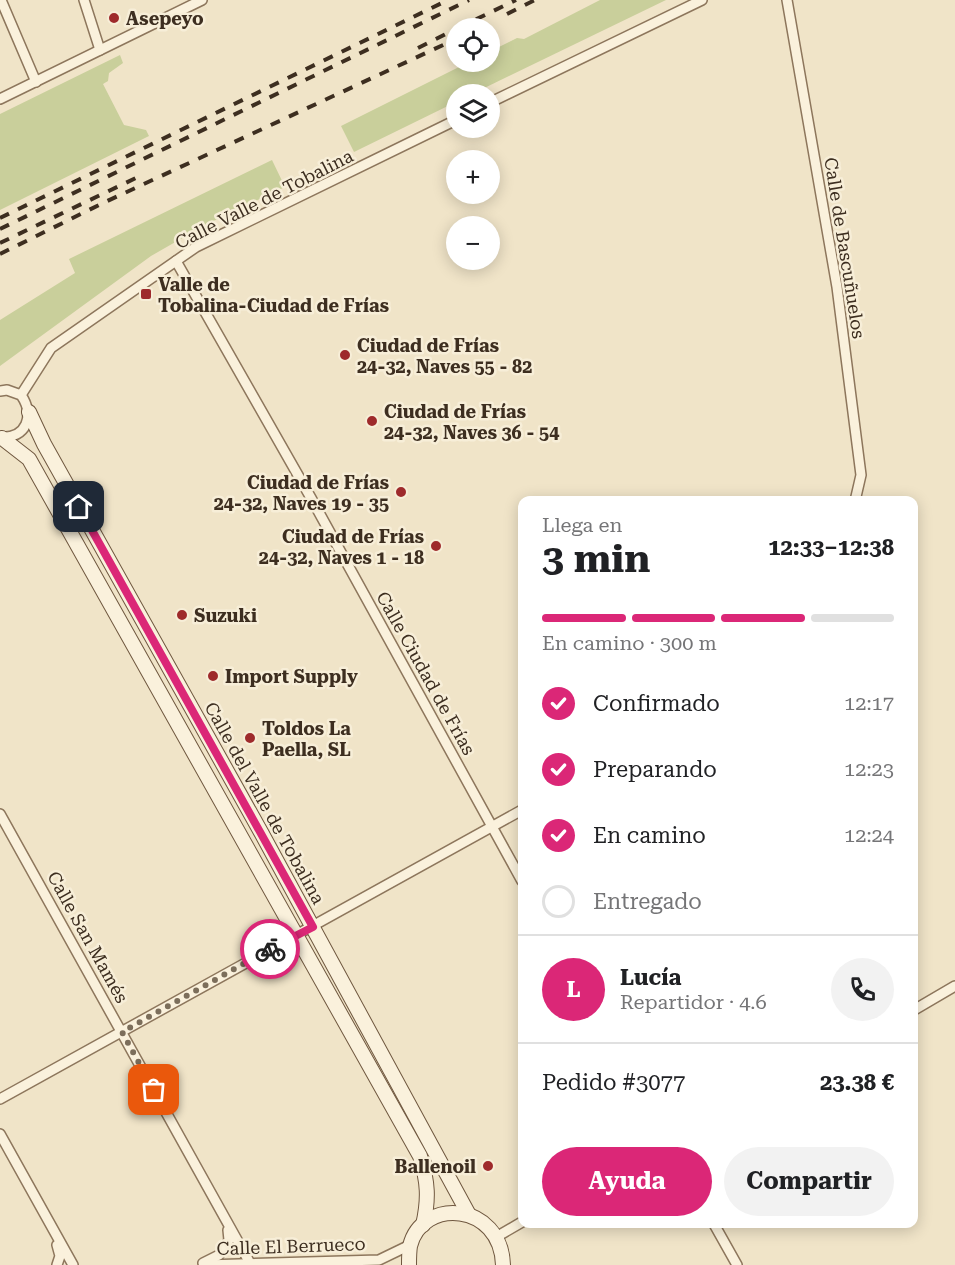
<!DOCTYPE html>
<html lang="es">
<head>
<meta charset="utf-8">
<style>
	body { margin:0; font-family:"Roboto Serif",serif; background:#f2f2f2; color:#202124; height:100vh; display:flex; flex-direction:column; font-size:22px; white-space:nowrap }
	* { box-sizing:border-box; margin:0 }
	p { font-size:20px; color:#757577 }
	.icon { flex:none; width:33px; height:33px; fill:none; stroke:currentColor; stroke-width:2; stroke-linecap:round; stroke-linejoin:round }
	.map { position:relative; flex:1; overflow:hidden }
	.side { position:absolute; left:518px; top:496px; width:400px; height:732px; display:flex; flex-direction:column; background:#fff; border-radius:12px; box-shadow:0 3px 15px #0003 }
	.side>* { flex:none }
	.fabs { position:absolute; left:446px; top:18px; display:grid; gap:12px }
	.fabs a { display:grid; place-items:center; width:54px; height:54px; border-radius:50%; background:#fff; box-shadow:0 3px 15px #0003; font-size:30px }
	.pin { position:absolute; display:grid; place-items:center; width:51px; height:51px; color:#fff; margin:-26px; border-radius:12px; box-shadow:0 3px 9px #0006 }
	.courier { position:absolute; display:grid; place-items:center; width:60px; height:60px; margin:-30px; border:4px solid #db2777; border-radius:50%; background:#fff; color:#222; box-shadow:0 2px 8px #0007 }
	.headline em { font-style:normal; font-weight:700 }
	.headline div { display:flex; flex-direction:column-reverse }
	.headline { display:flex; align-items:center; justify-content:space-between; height:102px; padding:0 24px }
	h1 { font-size:39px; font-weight:700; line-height:45px }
	.bar { display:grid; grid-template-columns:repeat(4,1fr); gap:9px 6px; align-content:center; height:72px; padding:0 24px }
	.bar i { height:8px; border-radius:4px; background:#e0e0e0 }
	.bar .active { background:#db2777 }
	.bar p { grid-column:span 4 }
	.line { display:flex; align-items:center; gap:15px; padding:0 24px; border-top:2px solid #e0e0e0 }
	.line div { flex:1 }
	.round { display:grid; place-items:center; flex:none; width:63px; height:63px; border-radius:32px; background:#f2f2f2 }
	ol { padding:0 24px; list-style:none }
	li { display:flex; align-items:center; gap:18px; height:66px }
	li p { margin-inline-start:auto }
	li .icon { padding:6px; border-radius:50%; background:#db2777; color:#fff; stroke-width:4 }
	li:last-child { color:#757577 }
	li i { width:33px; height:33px; border:3px solid #e0e0e0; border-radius:50% }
	.primary-button { display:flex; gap:12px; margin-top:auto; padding:12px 24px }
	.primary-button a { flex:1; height:69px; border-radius:36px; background:#db2777; color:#fff; font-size:24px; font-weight:700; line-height:69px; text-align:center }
	.primary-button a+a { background:#f2f2f2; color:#202124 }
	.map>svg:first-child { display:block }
	.grass { fill:#c9cf9b }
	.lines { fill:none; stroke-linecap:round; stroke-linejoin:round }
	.street-casing { stroke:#8d765c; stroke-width:12 }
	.secondary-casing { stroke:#6f573f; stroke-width:16 }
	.street { stroke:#faf1dc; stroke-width:9 }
	.secondary { stroke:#faf1dc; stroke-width:14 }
	.rail { stroke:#3d2e20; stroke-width:4; stroke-dasharray:10 10; stroke-linecap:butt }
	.done { stroke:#7c6e5b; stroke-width:6; stroke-dasharray:0 10.8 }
	.route { stroke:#db2777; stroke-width:8 }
	.poi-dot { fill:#9e2a2b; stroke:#f7eed8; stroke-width:2 }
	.labels { text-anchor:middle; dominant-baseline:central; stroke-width:5; stroke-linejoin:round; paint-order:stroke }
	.poi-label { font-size:18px; font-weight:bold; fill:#3d2e20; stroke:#f7eed8; text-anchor:start }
	.street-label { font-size:18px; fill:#3d2e20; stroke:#f7eed8 }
</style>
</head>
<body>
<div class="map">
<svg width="955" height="1265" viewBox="0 0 955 1265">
	<rect width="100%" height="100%" fill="#f0e4c8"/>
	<g class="grass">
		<polygon points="600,0 666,0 472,94 456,94 456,102 354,152 341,126 469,62 489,62 489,52 517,38 524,39"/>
		<polygon points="120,55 123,63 109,73 108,81 103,84 124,125 146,130 149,136 0,210 0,114"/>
		<polygon points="272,160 285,187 205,225 151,256 0,366 0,320 75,273 69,259"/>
	</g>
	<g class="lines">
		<defs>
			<g id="street">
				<polyline points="1,0 36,82"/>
				<polyline points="84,0 100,50"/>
				<polyline points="787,0 837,287 861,475 855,501"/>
				<polyline points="0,99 202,0"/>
				<polyline points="489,103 702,0"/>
				<polyline points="176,261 311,498 522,881"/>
				<path d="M0,391L7,390L21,395C35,415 27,439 0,437"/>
				<polyline points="21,395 51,348 196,247 456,120"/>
				<polyline points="0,814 251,1265"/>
				<polyline points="914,1010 955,986"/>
				<polyline points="0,1099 522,810"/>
				<polyline points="0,1134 73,1265"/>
				<polyline points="714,1224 737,1265"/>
				<polyline points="498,1236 522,1222"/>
				<polyline points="57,1245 60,1256 57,1265"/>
				<polyline points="203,1263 219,1255 229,1240 228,1230"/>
				<polyline points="205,1265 379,1260 410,1245"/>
			</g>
			<g id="secondary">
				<polyline points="29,412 44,444 262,834 468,1213"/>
				<path d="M2,438L29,459L420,1156C428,1182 429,1199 423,1225"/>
				<path d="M409,1265C409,1259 409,1252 410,1246C422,1197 501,1202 503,1265"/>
			</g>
		</defs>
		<use href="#street" class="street-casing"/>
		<use href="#secondary" class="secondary-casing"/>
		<use href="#street" class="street"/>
		<use href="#secondary" class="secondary"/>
		<g class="rail">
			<polyline points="507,14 535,0"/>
			<polyline points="458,28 516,0"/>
			<polyline points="418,48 456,29"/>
			<polyline points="0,218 448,0"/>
			<polyline points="0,229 469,0"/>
			<polyline points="0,243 138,177"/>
			<polyline points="0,254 103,203 456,39"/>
		</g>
	</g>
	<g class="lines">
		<polyline class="done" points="154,1090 122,1032 270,949"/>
		<polyline class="route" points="79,507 313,927 270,949"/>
	</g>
	<g class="poi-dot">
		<circle cx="114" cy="18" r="6"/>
		<rect x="140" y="288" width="12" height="12" rx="3"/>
		<circle cx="345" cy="355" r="6"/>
		<circle cx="372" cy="421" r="6"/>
		<circle cx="401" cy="492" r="6"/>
		<circle cx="436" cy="546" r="6"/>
		<circle cx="182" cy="615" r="6"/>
		<circle cx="213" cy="676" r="6"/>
		<circle cx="250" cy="738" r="6"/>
		<circle cx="488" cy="1166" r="6"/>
	</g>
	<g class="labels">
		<g class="poi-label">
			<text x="126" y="18">Asepeyo</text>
			<text x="158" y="284">Valle de<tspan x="158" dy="21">Tobalina-Ciudad de Frías</tspan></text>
			<text x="357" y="345">Ciudad de Frías<tspan x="357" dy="21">24-32, Naves 55 - 82</tspan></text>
			<text x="384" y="411">Ciudad de Frías<tspan x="384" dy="21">24-32, Naves 36 - 54</tspan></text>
			<text x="389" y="482" text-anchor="end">Ciudad de Frías<tspan x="389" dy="21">24-32, Naves 19 - 35</tspan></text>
			<text x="424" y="536" text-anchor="end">Ciudad de Frías<tspan x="424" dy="21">24-32, Naves 1 - 18</tspan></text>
			<text x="194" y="615">Suzuki</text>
			<text x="225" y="676">Import Supply</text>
			<text x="262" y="728">Toldos La<tspan x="262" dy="21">Paella, SL</tspan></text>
			<text x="476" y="1166" text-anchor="end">Ballenoil</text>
		</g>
		<g class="street-label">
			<text transform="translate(264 199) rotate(-27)">Calle Valle de Tobalina</text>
			<text transform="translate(845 248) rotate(81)">Calle de Bascuñuelos</text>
			<text transform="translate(426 673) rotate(61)">Calle Ciudad de Frías</text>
			<text transform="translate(265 803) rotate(61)">Calle del Valle de Tobalina</text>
			<text transform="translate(88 937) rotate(61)">Calle San Mamés</text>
			<text transform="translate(291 1246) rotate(-2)">Calle El Berrueco</text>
		</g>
	</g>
</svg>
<div class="fabs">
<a><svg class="icon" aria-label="locate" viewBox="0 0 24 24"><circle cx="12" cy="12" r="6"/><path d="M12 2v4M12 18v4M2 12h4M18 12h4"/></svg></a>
<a><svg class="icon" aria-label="layers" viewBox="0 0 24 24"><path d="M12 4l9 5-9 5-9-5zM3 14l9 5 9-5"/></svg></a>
<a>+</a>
<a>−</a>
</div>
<div class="pin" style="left:154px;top:1090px;background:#ea580c"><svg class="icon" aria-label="bag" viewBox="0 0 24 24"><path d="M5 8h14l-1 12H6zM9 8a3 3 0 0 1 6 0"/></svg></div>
<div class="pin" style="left:79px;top:507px;background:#1f2937"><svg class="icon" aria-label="home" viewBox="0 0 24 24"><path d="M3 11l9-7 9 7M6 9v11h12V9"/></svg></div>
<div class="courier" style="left:270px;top:949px"><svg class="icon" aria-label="bike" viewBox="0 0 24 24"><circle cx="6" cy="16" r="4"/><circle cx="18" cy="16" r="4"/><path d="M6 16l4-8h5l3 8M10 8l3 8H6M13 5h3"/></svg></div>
<section class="side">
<div class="headline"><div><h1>3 min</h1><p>Llega en</p></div><em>12:33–12:38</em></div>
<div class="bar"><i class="active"></i><i class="active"></i><i class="active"></i><i></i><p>En camino · 300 m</p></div>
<ol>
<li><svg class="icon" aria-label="check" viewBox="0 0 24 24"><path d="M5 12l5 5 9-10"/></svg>Confirmado<p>12:17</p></li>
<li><svg class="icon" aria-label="check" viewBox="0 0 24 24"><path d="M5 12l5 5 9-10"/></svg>Preparando<p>12:23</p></li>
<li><svg class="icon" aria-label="check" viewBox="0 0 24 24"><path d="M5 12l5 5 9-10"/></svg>En camino<p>12:24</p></li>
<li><i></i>Entregado</li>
</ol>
<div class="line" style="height:108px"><b class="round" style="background:#db2777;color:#fff">L</b><div><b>Lucía</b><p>Repartidor · 4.6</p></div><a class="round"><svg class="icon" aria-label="phone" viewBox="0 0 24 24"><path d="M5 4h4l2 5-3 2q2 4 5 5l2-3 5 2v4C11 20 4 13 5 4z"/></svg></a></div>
<div class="line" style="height:78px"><div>Pedido #3077</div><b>23.38 €</b></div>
<div class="primary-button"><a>Ayuda</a><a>Compartir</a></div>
</section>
</div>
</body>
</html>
